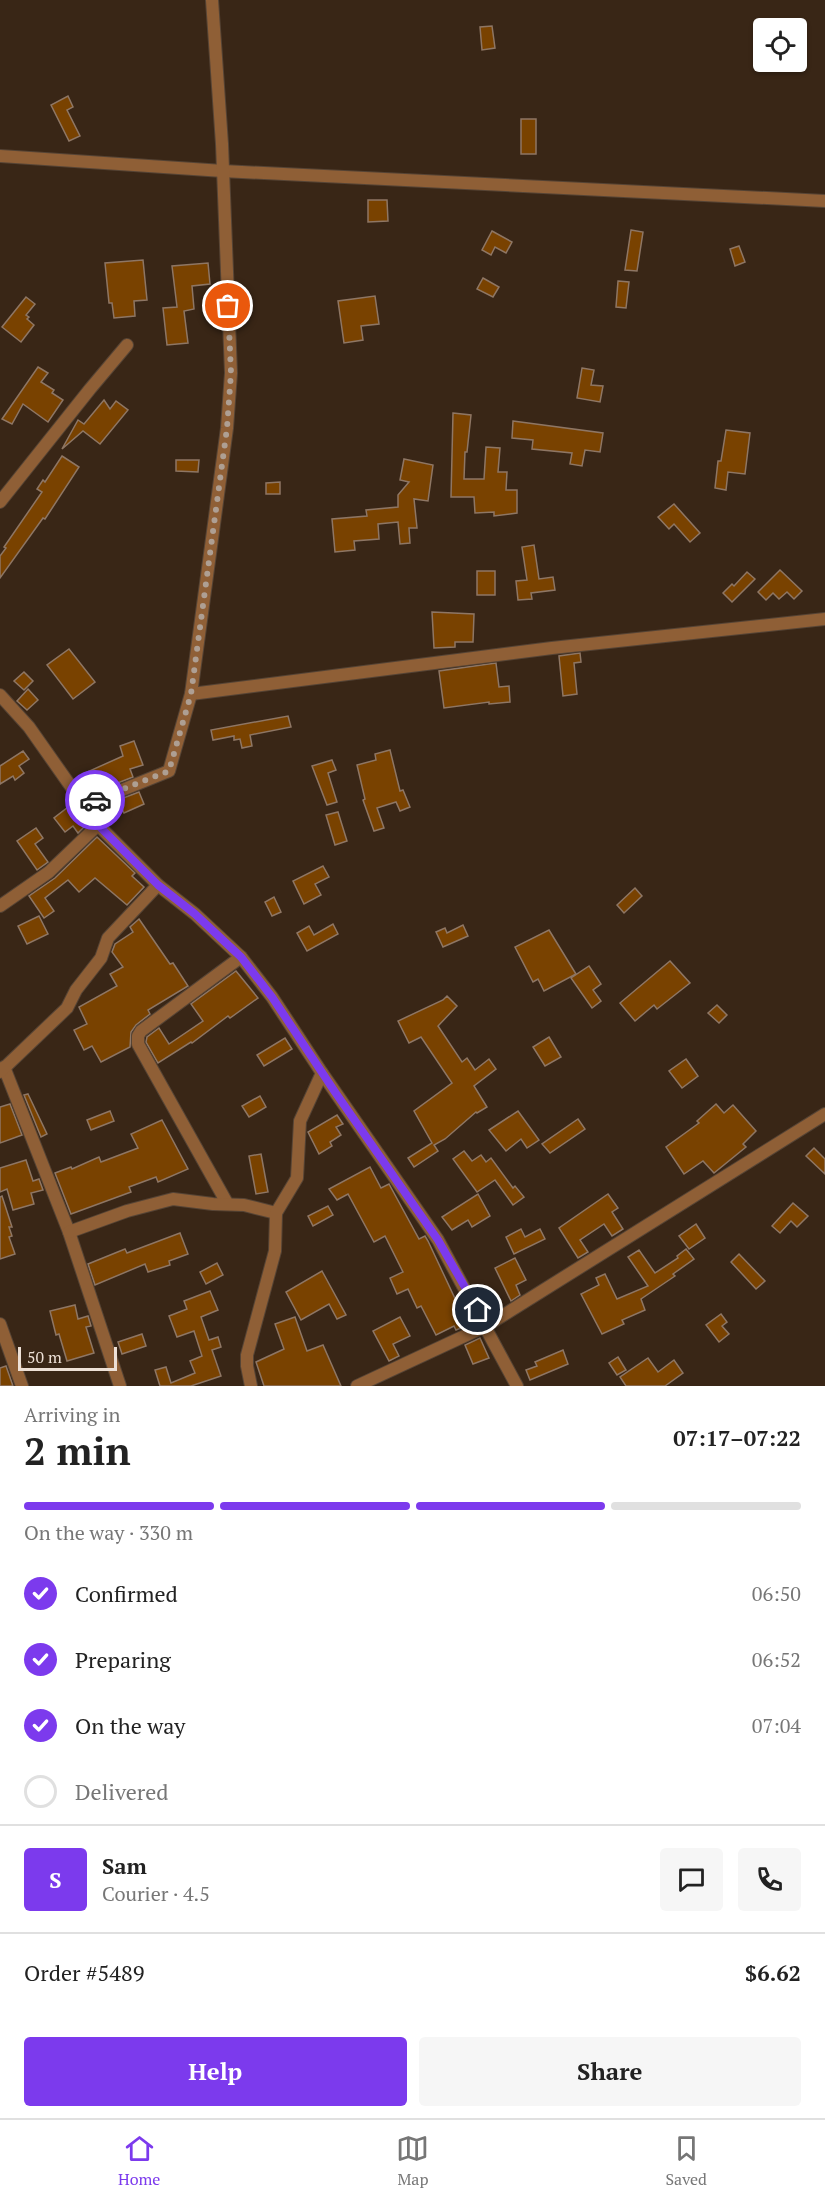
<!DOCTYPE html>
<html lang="en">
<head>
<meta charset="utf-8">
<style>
	body { margin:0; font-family:"PT Serif",serif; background:#f6f6f6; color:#222; height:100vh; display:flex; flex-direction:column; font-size:22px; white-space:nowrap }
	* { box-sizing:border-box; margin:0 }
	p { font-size:20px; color:#767676 }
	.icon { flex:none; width:33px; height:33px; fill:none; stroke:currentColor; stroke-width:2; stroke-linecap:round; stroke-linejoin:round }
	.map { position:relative; height:1386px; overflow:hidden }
	.drawer { display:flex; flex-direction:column; background:#fff; flex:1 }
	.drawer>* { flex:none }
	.buttons { position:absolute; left:753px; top:18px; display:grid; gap:12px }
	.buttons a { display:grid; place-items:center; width:54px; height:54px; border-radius:6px; background:#fff; box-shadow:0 2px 4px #0004; font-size:30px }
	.scale { position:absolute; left:18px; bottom:15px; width:99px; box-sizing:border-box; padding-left:6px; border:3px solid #ede0d6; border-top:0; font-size:16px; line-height:21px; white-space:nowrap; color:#ede0d6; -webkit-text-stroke:4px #392616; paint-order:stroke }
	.pin { position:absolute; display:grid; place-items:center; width:51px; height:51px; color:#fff; margin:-26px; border:3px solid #fff; border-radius:50%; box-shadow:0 2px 6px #0007 }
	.courier { position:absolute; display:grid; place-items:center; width:60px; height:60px; margin:-30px; border:4px solid #7c3aed; border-radius:50%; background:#fff; color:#222; box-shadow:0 2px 8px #0007 }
	.headline em { font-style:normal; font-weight:600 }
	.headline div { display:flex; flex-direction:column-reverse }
	.headline { display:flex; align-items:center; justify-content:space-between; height:102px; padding:0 24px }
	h1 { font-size:39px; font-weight:600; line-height:45px }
	.bar { display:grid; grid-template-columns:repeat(4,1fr); gap:9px 6px; align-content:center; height:72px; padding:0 24px }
	.bar i { height:8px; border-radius:4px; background:#e0e0e0 }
	.bar .on { background:#7c3aed }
	.bar p { grid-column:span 4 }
	.line { display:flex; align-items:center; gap:15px; padding:0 24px; border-top:2px solid #e0e0e0 }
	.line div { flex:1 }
	.round { display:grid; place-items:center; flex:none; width:63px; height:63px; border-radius:6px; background:#f6f6f6 }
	ol { padding:0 24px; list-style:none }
	li { display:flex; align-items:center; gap:18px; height:66px }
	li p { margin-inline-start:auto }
	li .icon { padding:6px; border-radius:50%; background:#7c3aed; color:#fff; stroke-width:4 }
	li:last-child { color:#767676 }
	li i { width:33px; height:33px; border:3px solid #e0e0e0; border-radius:50% }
	.action { display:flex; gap:12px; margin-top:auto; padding:12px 24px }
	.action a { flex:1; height:69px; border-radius:6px; background:#7c3aed; color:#fff; font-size:24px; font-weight:600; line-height:69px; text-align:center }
	.action a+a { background:#f6f6f6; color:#222 }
	.menu { display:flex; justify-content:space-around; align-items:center; height:84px; border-top:2px solid #e0e0e0; background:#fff; font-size:16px; color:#767676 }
	.menu a { display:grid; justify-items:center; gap:3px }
	.menu .on { color:#7c3aed }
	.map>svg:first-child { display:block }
	.building { fill:#794200; stroke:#8e7664; stroke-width:1.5 }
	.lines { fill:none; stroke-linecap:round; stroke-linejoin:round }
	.minor-casing { stroke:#564435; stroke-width:14 }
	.minor { stroke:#8f5f36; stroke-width:12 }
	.done { stroke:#ae9f93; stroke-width:6; stroke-dasharray:0 10.8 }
	.route { stroke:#7c3aed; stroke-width:8 }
</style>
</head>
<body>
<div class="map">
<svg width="825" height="1386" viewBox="0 0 825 1386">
	<rect width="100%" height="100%" fill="#392616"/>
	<g class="building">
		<polygon points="492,26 495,48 482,50 480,27"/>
		<polygon points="68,96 73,107 67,110 80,136 69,141 51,105"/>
		<rect x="521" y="119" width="15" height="35"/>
		<polygon points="368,200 387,200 388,221 368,222"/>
		<polygon points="631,230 643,232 637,271 625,270"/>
		<polygon points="492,231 512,242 506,253 495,247 491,255 482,250"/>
		<polygon points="739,246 745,262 735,266 730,249"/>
		<polygon points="143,260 147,300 134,301 135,316 114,318 112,303 109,303 105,263"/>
		<polygon points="208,263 210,284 192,286 194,309 184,311 188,343 167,345 163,308 177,307 172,266"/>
		<polygon points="483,278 499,287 493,297 477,289"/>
		<polygon points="618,281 629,282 626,308 616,307"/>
		<polygon points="375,296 379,324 361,326 363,340 344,343 338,301"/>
		<polygon points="26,297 35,304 26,315 29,317 27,319 34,325 21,342 2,327"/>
		<polygon points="38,367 48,373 41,382 54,390 52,393 63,400 48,422 23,404 12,424 2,419"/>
		<polygon points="582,368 594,370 591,385 603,386 600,402 577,398"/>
		<polygon points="104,400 110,409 116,401 128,410 100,444 83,431 62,449 78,420 84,424"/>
		<polygon points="453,413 471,415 467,452 465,452 464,479 484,479 486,447 500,448 498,472 507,472 506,490 517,490 517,513 494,516 494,512 475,513 474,497 451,497"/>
		<polygon points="513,421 603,433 600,452 585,450 582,466 570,464 572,453 532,449 533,440 512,438"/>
		<polygon points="726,430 750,433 745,474 728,472 726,490 715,488 718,461 721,461"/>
		<polygon points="62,456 79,467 45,519 43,518 0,578 0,556 6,548 4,547 42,492 37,489 43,480 45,482"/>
		<polygon points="404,459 433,465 428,501 414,499 417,528 409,528 410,543 400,544 398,522 378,524 379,539 354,541 355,550 335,552 332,519 367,516 366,510 398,507 398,495 409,482 400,480"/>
		<polygon points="176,460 199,460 198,472 176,471"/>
		<polygon points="280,482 280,494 266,494 266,483"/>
		<polygon points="674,504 700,533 690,542 674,524 669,529 658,517"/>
		<polygon points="534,545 539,579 553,577 555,590 531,593 532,599 518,600 516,581 527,580 522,547"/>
		<polygon points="780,570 802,591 794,599 787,592 779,599 773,593 766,600 758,592"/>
		<rect x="477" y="571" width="18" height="24"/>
		<polygon points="747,572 755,579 732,602 723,593 732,584 734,586"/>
		<polygon points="432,612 474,614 473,642 455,642 455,647 434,648"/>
		<polygon points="69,649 95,682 73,699 47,665"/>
		<polygon points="580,653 581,662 574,663 577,694 563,696 559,656"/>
		<polygon points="496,663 499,687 509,686 510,702 489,704 489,702 444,708 439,671"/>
		<polygon points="24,672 33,681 24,690 14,681"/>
		<polygon points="28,689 38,700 27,710 17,701"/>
		<polygon points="288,716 291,727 250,735 252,746 242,748 240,739 234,740 234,736 213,740 211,730"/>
		<polygon points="134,741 143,765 130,769 133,777 97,791 85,773 123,756 120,746"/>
		<polygon points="390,750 400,791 403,790 410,807 400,811 396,802 377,808 384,828 374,831 363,800 365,799 357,765 376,760 375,754"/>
		<polygon points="23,751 29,759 19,766 24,773 15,780 13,776 0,784 0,766"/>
		<polygon points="332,760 336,770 328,773 337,802 327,805 312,766"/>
		<polygon points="139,792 144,804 124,813 118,800"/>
		<polygon points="72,804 86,825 78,833 73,826 65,832 54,818"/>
		<polygon points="338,812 347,841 335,845 326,815"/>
		<polygon points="36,828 43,838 35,844 48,862 37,870 17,841"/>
		<polygon points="97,837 135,873 132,876 144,887 127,905 95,878 79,892 68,880 45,898 54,911 44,918 29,896 55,878"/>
		<polygon points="323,866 329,877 315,884 321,895 304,904 293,881"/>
		<polygon points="635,888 642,896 624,913 617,905"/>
		<polygon points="274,897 281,912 272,916 265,902"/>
		<polygon points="39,916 48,934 27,944 18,926"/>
		<polygon points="139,919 170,964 173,963 188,986 148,1010 150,1014 136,1025 131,1032 130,1047 101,1062 92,1046 84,1050 74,1030 87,1024 79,1007 117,986 110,974 123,967 112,952 115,944 133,932 130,927"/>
		<polygon points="333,924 338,934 307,951 297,933 309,926 314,935"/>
		<polygon points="463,925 468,936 443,947 436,932 445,928 447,933"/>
		<polygon points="549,930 576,974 544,991 538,979 533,982 515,947"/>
		<polygon points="670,961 690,983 657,1009 654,1005 635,1021 620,1003"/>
		<polygon points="589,966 601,984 593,990 601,1001 592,1008 571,978"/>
		<polygon points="236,971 258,998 230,1018 228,1016 192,1043 191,1042 158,1063 146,1042 147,1037 159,1028 169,1044 203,1021 191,1004"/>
		<polygon points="447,996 457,1006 438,1026 462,1062 467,1058 475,1070 489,1059 496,1069 474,1086 487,1107 477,1113 476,1112 445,1139 434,1145 438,1151 414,1167 408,1158 432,1143 414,1111 452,1083 421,1037 409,1043 398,1021 443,1000"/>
		<polygon points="717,1005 727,1015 719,1023 708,1013"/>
		<polygon points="549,1037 561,1057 545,1066 533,1047"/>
		<polygon points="285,1038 292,1049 264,1066 257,1055"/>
		<polygon points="686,1059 698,1076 682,1088 669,1071"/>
		<polygon points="28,1094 47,1134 41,1137 24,1095"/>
		<polygon points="260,1096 266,1107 249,1117 242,1106"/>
		<polygon points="10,1104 22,1135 0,1143 0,1107"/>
		<polygon points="716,1104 724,1113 733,1105 756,1131 743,1144 746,1147 714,1173 703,1161 684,1174 666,1147 699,1123 697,1121"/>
		<polygon points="110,1111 114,1121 91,1130 87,1120"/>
		<polygon points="518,1111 539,1140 527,1148 521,1139 506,1151 489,1130"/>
		<polygon points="337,1115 343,1124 336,1127 341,1135 330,1142 332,1146 319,1154 308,1132"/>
		<polygon points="578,1119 585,1129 550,1153 542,1144"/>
		<polygon points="162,1120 188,1169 158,1182 156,1177 129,1187 131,1192 71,1214 55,1173 71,1167 72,1169 99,1157 101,1162 138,1148 131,1134"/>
		<polygon points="814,1148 825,1159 825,1174 806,1156"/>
		<polygon points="464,1151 472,1161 481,1155 486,1162 491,1158 513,1188 515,1186 524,1197 513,1205 495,1180 477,1192 453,1159"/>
		<polygon points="261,1154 268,1192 256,1194 249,1156"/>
		<polygon points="26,1160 33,1181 39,1179 43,1190 31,1193 34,1204 13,1210 7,1189 0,1192 0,1168"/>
		<polygon points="370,1167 381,1188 389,1184 419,1239 425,1236 428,1241 459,1307 464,1305 473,1323 456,1330 454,1326 436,1335 421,1306 417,1308 408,1289 397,1294 390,1278 403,1272 385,1236 374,1242 348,1194 337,1200 329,1189"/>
		<polygon points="478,1194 490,1216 472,1227 468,1220 452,1230 442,1217"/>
		<polygon points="608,1194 618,1208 612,1212 623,1229 612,1236 604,1224 580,1240 588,1252 578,1258 559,1228"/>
		<polygon points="2,1196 12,1227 9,1227 12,1236 9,1237 15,1254 0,1259 0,1197"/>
		<polygon points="793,1203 808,1216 797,1227 791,1221 780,1233 772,1226"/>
		<polygon points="328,1206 333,1215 313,1226 308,1216"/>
		<polygon points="696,1224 705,1238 689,1249 679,1236"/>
		<polygon points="521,1229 525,1237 540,1229 545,1239 514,1254 506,1237"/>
		<polygon points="180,1233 188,1254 169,1261 170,1265 148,1272 145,1264 95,1285 88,1264 125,1249 127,1253"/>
		<polygon points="686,1249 694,1259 673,1274 675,1276 641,1299 645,1310 622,1320 624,1324 602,1334 581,1294 599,1285 596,1278 605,1274 617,1299 648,1286 628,1257 639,1250 655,1273 678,1258 677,1256"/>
		<polygon points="739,1254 765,1281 756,1289 731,1262"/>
		<polygon points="515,1258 526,1280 516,1285 520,1295 511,1301 495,1268"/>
		<polygon points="217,1263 223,1275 206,1284 200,1272"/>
		<polygon points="322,1271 346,1315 337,1319 329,1304 301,1320 286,1292"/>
		<polygon points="210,1291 218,1310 201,1317 209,1340 218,1337 221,1347 212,1350 221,1376 191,1386 160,1386 155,1370 166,1367 171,1383 195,1373 190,1361 202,1356 194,1331 177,1337 169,1316 187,1309 184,1301"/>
		<polygon points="75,1305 78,1319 88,1316 91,1326 86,1327 94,1353 67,1361 59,1334 56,1335 50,1311"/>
		<polygon points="721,1314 727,1322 722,1326 729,1334 719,1342 706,1325"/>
		<polygon points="295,1317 307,1351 323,1345 341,1386 264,1386 256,1362 284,1349 275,1324"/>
		<polygon points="400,1317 410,1336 393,1344 399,1356 389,1361 373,1331"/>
		<polygon points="142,1334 146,1346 122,1354 118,1342"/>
		<polygon points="480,1338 489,1358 473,1364 465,1345"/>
		<polygon points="563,1350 568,1364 530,1380 526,1370 537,1366 535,1362"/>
		<polygon points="618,1357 626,1370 617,1375 609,1363"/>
		<polygon points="648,1358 658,1372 674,1360 683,1373 665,1386 626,1386 620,1377"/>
		<polygon points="6,1366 13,1386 0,1386 0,1368"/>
	</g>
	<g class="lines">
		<defs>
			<g id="minor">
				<polyline points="0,156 223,171 825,201"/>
				<polyline points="0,502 90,389 127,345"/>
				<polyline points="191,694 552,648 825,619"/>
				<polyline points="0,695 29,727 98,825 158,885 195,914 241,957 272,997 322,1073 438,1240 517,1386"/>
				<polyline points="85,805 169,771 191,694 227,428 231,373 222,144 212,0"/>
				<polyline points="0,906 49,872 98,825"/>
				<polyline points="4,1067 69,1232 120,1386"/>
				<polyline points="0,1072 67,1008 76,990 101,958 108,938 158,885"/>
				<polyline points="227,1203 138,1044 138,1036 141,1031 241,957"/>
				<polyline points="69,1232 127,1211 173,1199 213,1204 244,1205 276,1213"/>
				<polyline points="0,1324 22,1386"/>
				<polyline points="251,1386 247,1366 247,1355 275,1251 276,1213 297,1178 300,1121 322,1073"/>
				<polyline points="357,1386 486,1326 825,1114"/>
			</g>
		</defs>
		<use href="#minor" class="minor-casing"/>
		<use href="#minor" class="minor"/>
	</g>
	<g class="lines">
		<polyline class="done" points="95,800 169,771 191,694 227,428 231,373 228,306"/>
		<polyline class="route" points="95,800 85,805 98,825 158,885 195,914 241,957 272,997 335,1092 438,1240 478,1310"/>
	</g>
</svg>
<div class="buttons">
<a><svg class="icon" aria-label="locate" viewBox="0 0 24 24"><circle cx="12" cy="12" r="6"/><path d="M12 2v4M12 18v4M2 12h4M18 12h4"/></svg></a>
</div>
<div class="scale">50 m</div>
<div class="pin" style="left:228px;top:306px;background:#ea580c"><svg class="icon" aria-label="bag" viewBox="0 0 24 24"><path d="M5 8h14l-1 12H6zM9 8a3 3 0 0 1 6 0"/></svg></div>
<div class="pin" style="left:478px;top:1310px;background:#1f2937"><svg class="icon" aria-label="home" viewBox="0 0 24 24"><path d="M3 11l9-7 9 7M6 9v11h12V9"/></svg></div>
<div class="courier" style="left:95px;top:800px"><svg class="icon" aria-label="car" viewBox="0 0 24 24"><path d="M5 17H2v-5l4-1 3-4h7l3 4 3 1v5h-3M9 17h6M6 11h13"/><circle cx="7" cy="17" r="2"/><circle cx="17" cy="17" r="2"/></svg></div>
</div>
<section class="drawer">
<div class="headline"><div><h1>2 min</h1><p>Arriving in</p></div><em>07:17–07:22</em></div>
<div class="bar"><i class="on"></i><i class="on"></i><i class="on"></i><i></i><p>On the way · 330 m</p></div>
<ol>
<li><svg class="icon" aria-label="check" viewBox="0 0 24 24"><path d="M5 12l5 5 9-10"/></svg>Confirmed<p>06:50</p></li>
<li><svg class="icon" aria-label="check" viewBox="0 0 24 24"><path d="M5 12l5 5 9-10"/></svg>Preparing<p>06:52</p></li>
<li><svg class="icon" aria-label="check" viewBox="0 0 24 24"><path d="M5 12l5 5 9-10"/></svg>On the way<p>07:04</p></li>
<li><i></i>Delivered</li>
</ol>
<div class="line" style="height:108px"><b class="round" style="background:#7c3aed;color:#fff">S</b><div><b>Sam</b><p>Courier · 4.5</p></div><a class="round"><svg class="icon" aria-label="chat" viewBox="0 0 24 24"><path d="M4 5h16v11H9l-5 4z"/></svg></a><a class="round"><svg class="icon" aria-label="phone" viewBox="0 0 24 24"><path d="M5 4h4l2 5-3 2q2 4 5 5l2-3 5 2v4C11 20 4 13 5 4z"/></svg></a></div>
<div class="line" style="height:78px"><div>Order #5489</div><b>$6.62</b></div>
<div class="action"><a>Help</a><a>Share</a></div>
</section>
<nav class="menu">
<a class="on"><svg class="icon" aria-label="home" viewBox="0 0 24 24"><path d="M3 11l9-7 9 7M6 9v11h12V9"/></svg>Home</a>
<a><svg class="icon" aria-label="map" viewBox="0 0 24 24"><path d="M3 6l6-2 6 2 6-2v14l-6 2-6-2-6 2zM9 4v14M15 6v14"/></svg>Map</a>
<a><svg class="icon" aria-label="saved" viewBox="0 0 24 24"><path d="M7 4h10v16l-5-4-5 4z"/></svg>Saved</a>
</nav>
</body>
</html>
